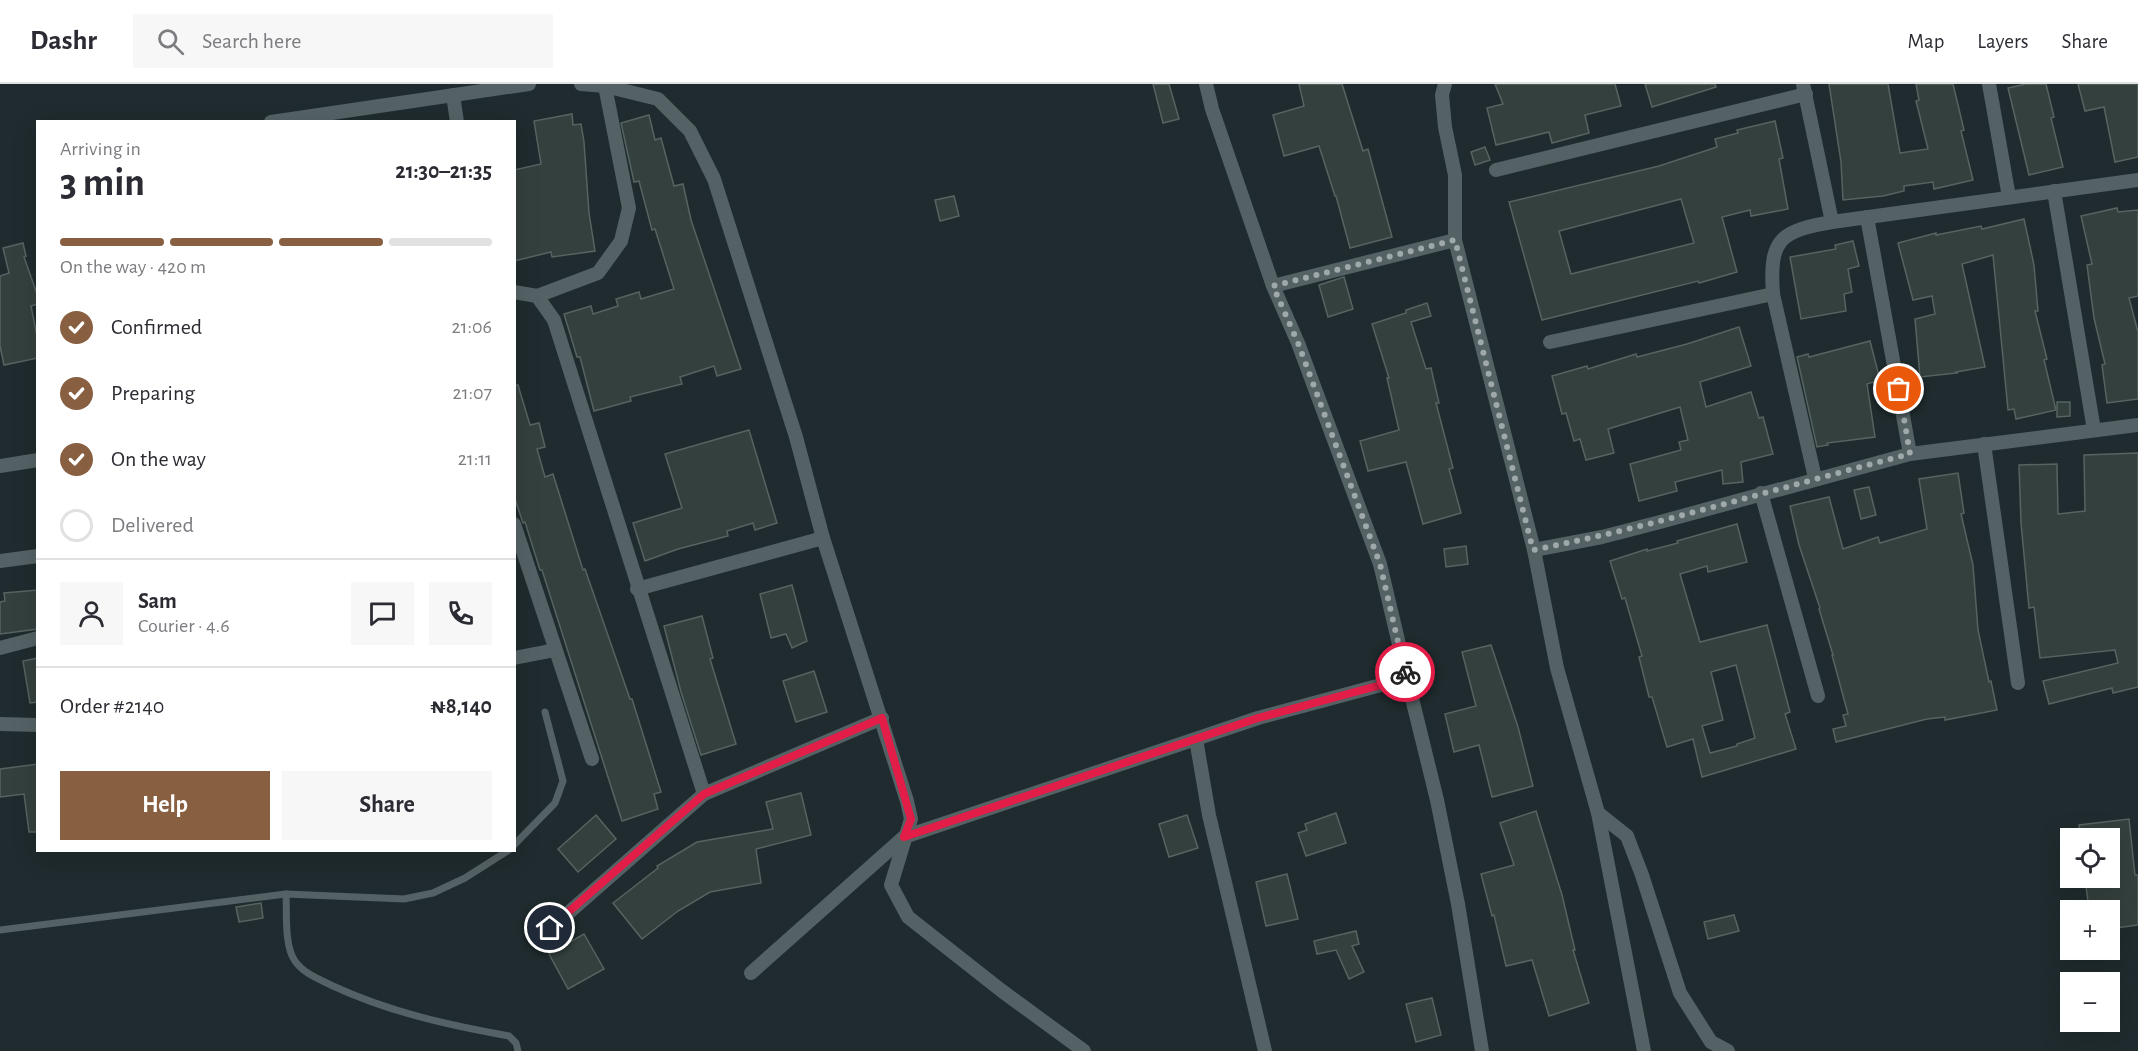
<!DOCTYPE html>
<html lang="en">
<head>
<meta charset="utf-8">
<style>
	body { margin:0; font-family:"Alegreya Sans",sans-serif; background:#f7f7f7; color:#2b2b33; height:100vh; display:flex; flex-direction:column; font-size:22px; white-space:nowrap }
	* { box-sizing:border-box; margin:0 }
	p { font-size:20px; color:#7c7c81 }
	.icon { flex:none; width:33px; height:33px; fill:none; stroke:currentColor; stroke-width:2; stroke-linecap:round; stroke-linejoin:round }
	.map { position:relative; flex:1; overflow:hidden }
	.sheet { position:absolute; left:36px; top:36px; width:480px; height:732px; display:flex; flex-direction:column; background:#fff; border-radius:0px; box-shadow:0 6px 24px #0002 }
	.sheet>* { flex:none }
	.buttons { position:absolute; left:2060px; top:744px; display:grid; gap:12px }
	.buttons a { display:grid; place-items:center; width:60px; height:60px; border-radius:0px; background:#fff; box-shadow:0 6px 24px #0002; font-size:30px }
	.pin { position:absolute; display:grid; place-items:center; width:51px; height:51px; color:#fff; margin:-26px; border:3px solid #fff; border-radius:50%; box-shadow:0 2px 6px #0007 }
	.courier { position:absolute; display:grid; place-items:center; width:60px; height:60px; margin:-30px; border:4px solid #e11d48; border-radius:50%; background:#fff; color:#222; box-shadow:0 2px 8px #0007 }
	.headline em { font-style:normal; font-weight:700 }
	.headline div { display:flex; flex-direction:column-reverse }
	.headline { display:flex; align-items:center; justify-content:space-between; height:102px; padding:0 24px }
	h1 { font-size:39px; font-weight:700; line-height:45px }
	.bar { display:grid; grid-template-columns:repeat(4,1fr); gap:9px 6px; align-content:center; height:72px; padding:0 24px }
	.bar i { height:8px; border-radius:4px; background:#e1e1e2 }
	.bar .active { background:#885f40 }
	.bar p { grid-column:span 4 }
	.line { display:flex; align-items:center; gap:15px; padding:0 24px; border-top:2px solid #e1e1e2 }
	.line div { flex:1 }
	.round { display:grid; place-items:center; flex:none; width:63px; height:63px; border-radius:0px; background:#f7f7f7 }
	ol { padding:0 24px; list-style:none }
	li { display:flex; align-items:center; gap:18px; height:66px }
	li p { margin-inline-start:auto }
	li .icon { padding:6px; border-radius:50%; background:#885f40; color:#fff; stroke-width:4 }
	li:last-child { color:#7c7c81 }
	li i { width:33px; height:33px; border:3px solid #e1e1e2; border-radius:50% }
	.action { display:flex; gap:12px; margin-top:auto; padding:12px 24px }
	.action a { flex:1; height:69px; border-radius:0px; background:#885f40; color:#fff; font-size:24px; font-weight:700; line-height:69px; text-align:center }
	.action a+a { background:#f7f7f7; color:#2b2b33 }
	header { display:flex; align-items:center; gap:36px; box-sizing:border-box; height:84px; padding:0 30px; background:#fff; border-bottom:2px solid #e1e1e2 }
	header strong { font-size:28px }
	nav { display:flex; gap:33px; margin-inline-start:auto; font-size:21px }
	.search { width:420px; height:54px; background:#f7f7f7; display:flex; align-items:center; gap:15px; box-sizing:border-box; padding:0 21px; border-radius:0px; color:#7c7c81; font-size:22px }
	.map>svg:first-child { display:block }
	.building { fill:#34403e; stroke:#566361; stroke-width:1.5; fill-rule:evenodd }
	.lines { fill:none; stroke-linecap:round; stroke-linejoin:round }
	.lane { stroke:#556265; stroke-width:7 }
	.street { stroke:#556265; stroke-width:14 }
	.done { stroke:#9fa8aa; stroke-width:6; stroke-dasharray:0 10.8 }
	.route { stroke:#e11d48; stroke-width:8 }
</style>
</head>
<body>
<header>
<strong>Dashr</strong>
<div class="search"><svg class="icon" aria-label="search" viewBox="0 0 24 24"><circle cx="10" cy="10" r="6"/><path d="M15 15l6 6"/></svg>Search here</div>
<nav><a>Map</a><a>Layers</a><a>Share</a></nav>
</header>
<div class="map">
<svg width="2138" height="967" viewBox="0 0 2138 967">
	<rect width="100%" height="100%" fill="#1f2b2e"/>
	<g class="building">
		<polygon points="1153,0 1169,0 1179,35 1163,39"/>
		<polygon points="1299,0 1342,0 1363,67 1368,65 1392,153 1350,164 1336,112 1335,112 1319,62 1284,72 1273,31 1304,22"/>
		<polygon points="1495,0 1615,0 1621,22 1585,31 1589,49 1552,59 1549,48 1496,61 1487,24 1503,20"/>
		<polygon points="1645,0 1715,0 1716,3 1652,23"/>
		<polygon points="1829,0 1888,0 1900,69 1928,65 1916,17 1919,16 1916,0 1953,0 1964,46 1961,47 1973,96 1934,105 1933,98 1904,102 1904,107 1883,112 1843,116 1841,78"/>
		<polygon points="2026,0 2046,0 2054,33 2051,34 2063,83 2029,91 2008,4"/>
		<polygon points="2078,0 2138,0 2138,73 2115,78 2104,23 2085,27"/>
		<polygon points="572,30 573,41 581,40 584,58 589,129 595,167 552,173 551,168 514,177 514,86 541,80 534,37"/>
		<polygon points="649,31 655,56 661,54 674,102 683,100 691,136 741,285 717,292 714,282 680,293 682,300 630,313 631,317 594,327 580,273 577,273 564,230 591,222 593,230 618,222 616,215 639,208 641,215 674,205 655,145 652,146 639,97 634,98 621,39"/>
		<path d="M1775,37L1783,74L1779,75L1788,125L1751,132L1750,126L1722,133L1737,188L1699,199L1698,197L1542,236L1509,118L1659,82L1717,63L1715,55L1738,49L1737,46ZM1681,115L1694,159L1571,190L1559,147Z"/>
		<polygon points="1485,63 1490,76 1475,81 1471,68"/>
		<polygon points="954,112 959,132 940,137 935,116"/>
		<polygon points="2117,124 2118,128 2138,126 2138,212 2129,214 2138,248 2138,315 2107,319 2102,281 2105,280 2094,234 2087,181 2092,180 2081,132"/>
		<polygon points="2024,135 2034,181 2038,227 2035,227 2047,275 2044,276 2056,326 2016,335 2014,325 2008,326 1993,171 1962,180 1985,283 1956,288 1957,289 1920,293 1915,235 1935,230 1932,212 1913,216 1898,159 1936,149 1936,151 1981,142 1982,145"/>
		<polygon points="1853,157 1859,182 1848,185 1852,208 1844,210 1846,227 1801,235 1790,173 1836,165 1835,161"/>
		<polygon points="23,159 26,172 24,173 38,213 38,220 31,222 38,257 38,274 4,281 0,262 0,192 9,189 3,164"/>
		<polygon points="1344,193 1353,225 1328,233 1319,201"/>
		<polygon points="1427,219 1431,232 1411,238 1426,285 1431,284 1439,319 1436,319 1453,384 1449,385 1461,429 1423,440 1406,378 1368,387 1360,357 1399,346 1387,294 1389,294 1372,240 1406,229 1406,226"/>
		<polygon points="1739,243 1751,282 1700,298 1706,323 1751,308 1759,334 1763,333 1773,370 1741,378 1743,398 1723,400 1722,386 1675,398 1677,407 1639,417 1630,380 1681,366 1679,358 1688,356 1680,323 1608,345 1614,369 1586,376 1580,355 1574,357 1566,329 1562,330 1552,292 1587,282 1588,285 1636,270 1637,273 1687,260"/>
		<polygon points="1870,257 1880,296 1867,300 1875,353 1827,359 1828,361 1817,363 1797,273 1808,270 1809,273"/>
		<polygon points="518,301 530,341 539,339 545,363 537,365 545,393 553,390 583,486 585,485 630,615 632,615 661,708 654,710 658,725 622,737 542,486 540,486 525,438 523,439 514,412 514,302"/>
		<polygon points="2057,318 2070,318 2070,332 2057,333"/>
		<polygon points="749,346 777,439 755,446 753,439 727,447 728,452 678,465 645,477 633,439 682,424 665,370"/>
		<polygon points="2138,369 2138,603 2113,609 2112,604 2049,620 2043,597 2118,579 2115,566 2040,574 2034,523 2029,524 2021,439 2019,381 2057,380 2058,430 2085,427 2084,371"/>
		<polygon points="1958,389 1964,429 1961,430 1973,481 1978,546 1989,598 1991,597 1997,626 1945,636 1945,633 1927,635 1836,658 1833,645 1846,642 1843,631 1848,630 1832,571 1833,571 1819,525 1820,524 1799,461 1790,422 1829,413 1843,465 1878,453 1880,459 1927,445 1919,395"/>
		<polygon points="1869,403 1876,431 1861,435 1854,406"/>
		<path d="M1737,440L1747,478L1708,488L1707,482L1680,490L1700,558L1767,541L1790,628L1785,630L1796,665L1702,693L1693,655L1667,663L1652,613H1649L1639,573L1642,572L1625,514L1622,515L1610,477L1647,465V467L1678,459L1677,457ZM1736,581L1755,654L1737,660V662L1710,669L1702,642L1723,636L1711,588Z"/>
		<polygon points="1466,462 1468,480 1446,483 1444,465"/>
		<polygon points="792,501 807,557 792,564 786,550 771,554 760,510"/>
		<polygon points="38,506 38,545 0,550 0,518 5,517 4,509"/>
		<polygon points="702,532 713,574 710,575 736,660 701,671 681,608 664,542"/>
		<polygon points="1491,561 1518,643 1533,702 1492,713 1479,661 1454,668 1445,630 1476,622 1462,568"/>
		<polygon points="38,574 38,618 30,619 23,577"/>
		<polygon points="814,587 827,628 796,638 783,597"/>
		<polygon points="38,680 38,748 29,748 24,710 0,713 0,685"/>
		<polygon points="801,709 811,751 756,765 761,799 710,808 678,827 642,855 613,819 658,784 657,782 697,758 773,745 766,718"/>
		<polygon points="1536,727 1562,811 1575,866 1573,866 1589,919 1549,932 1532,876 1506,882 1494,831 1492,832 1481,790 1514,781 1500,739"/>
		<polygon points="1336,729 1346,759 1306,772 1298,749 1307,746 1305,740"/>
		<polygon points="596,731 616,755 578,788 558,765"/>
		<polygon points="1187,731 1198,764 1169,773 1159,740"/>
		<polygon points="2129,735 2135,791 2138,791 2138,841 2109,845 2109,826 2089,826 2085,794 2109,794 2109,754 2080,754 2079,741"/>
		<polygon points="1287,790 1298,835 1266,842 1256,798"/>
		<polygon points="261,819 263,834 239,838 236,823"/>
		<polygon points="1734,831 1739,847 1708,855 1704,838"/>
		<polygon points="1356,847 1359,860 1352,862 1364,888 1349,895 1336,866 1317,870 1314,857"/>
		<polygon points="584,850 604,885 568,905 549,870"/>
		<polygon points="1432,914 1441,951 1416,958 1406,920"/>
	</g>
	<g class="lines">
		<g class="lane">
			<polyline points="514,761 555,719 563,697 545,628"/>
			<path d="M286,810C287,828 284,862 295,877C304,890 319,895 333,902C389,928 448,941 509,952L516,959L518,967"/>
			<polyline points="0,846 286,810 404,815 433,809 465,794 509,766"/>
		</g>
		<g class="street">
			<polyline points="581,0 605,2 658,15 690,47 714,95 796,353 823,454 907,717 911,735 891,801 908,833 1002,907 1084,967"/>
			<polyline points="1445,0 1442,11 1445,43 1455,91 1455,156 1534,466 1557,584 1598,729 1644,967"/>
			<polyline points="1803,0 1832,138"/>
			<polyline points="1989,0 2009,113"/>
			<polyline points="453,11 457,38"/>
			<polyline points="271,38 529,0"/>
			<polyline points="1496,86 1806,10"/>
			<polyline points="2054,107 2094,346"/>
			<polyline points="1867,133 1910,370"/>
			<polyline points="1273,202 1455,156"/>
			<polyline points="514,208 537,212 554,236 704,710"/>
			<polyline points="537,212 598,189 621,157 629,124 605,2"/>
			<polyline points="1550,258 1773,210"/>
			<polyline points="1984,360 2018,599"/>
			<polyline points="0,382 38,376"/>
			<path d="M1815,394L1773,210C1769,155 1780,147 1832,138L2138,96"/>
			<polyline points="1761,409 1818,612"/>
			<polyline points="514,440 592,675"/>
			<polyline points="1534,466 1602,453 1660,438 1910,370 2138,341"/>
			<polyline points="0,477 38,472"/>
			<polyline points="637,505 823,454"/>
			<polyline points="0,564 38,554"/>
			<polyline points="514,574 555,566"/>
			<polyline points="1407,594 1437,716 1458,820 1482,967"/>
			<polyline points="0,640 38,641"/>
			<polyline points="1196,655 1209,731 1265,967"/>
			<polyline points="1598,729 1627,752 1642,791 1680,909 1711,958 1728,967"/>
			<polyline points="550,845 704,710 882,634"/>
			<polyline points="751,889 904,753 1258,634 1407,594 1380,480 1298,259 1273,202 1212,25 1206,0"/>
		</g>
	</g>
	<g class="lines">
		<path class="done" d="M1405,588L1380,480L1298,259L1273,202L1455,156L1533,466C1661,441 1784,402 1910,370L1899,305"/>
		<polyline class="route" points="550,844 704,710 882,634 911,735 904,753 1258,634 1407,594 1405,588"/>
	</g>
</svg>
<div class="buttons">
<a><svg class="icon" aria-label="locate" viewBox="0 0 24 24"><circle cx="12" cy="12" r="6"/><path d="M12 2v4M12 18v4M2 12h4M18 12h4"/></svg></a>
<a>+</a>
<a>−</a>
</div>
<div class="pin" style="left:1899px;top:305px;background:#ea580c"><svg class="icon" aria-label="bag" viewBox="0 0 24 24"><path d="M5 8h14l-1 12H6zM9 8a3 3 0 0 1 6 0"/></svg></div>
<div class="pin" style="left:550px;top:844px;background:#1f2937"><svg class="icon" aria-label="home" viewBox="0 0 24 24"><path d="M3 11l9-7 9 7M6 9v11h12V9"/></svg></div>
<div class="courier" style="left:1405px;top:588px"><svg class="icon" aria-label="bike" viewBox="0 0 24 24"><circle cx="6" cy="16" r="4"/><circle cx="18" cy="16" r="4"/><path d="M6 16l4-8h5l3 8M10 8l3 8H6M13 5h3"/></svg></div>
<section class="sheet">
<div class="headline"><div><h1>3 min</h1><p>Arriving in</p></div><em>21:30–21:35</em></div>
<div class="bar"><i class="active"></i><i class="active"></i><i class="active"></i><i></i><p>On the way · 420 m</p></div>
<ol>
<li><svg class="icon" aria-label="check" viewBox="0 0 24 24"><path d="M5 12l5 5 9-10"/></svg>Confirmed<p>21:06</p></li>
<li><svg class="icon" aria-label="check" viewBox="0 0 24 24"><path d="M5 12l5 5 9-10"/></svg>Preparing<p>21:07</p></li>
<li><svg class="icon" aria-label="check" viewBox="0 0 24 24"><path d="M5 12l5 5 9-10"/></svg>On the way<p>21:11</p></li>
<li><i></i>Delivered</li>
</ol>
<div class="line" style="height:108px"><a class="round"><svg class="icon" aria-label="person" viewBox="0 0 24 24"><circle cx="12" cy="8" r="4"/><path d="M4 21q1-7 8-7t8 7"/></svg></a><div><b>Sam</b><p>Courier · 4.6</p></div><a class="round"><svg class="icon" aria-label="chat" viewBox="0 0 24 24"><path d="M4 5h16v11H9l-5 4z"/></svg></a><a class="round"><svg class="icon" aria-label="phone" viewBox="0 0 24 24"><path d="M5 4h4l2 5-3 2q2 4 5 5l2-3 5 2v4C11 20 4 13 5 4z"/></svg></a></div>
<div class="line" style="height:78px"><div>Order #2140</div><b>₦8,140</b></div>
<div class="action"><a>Help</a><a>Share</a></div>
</section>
</div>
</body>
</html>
